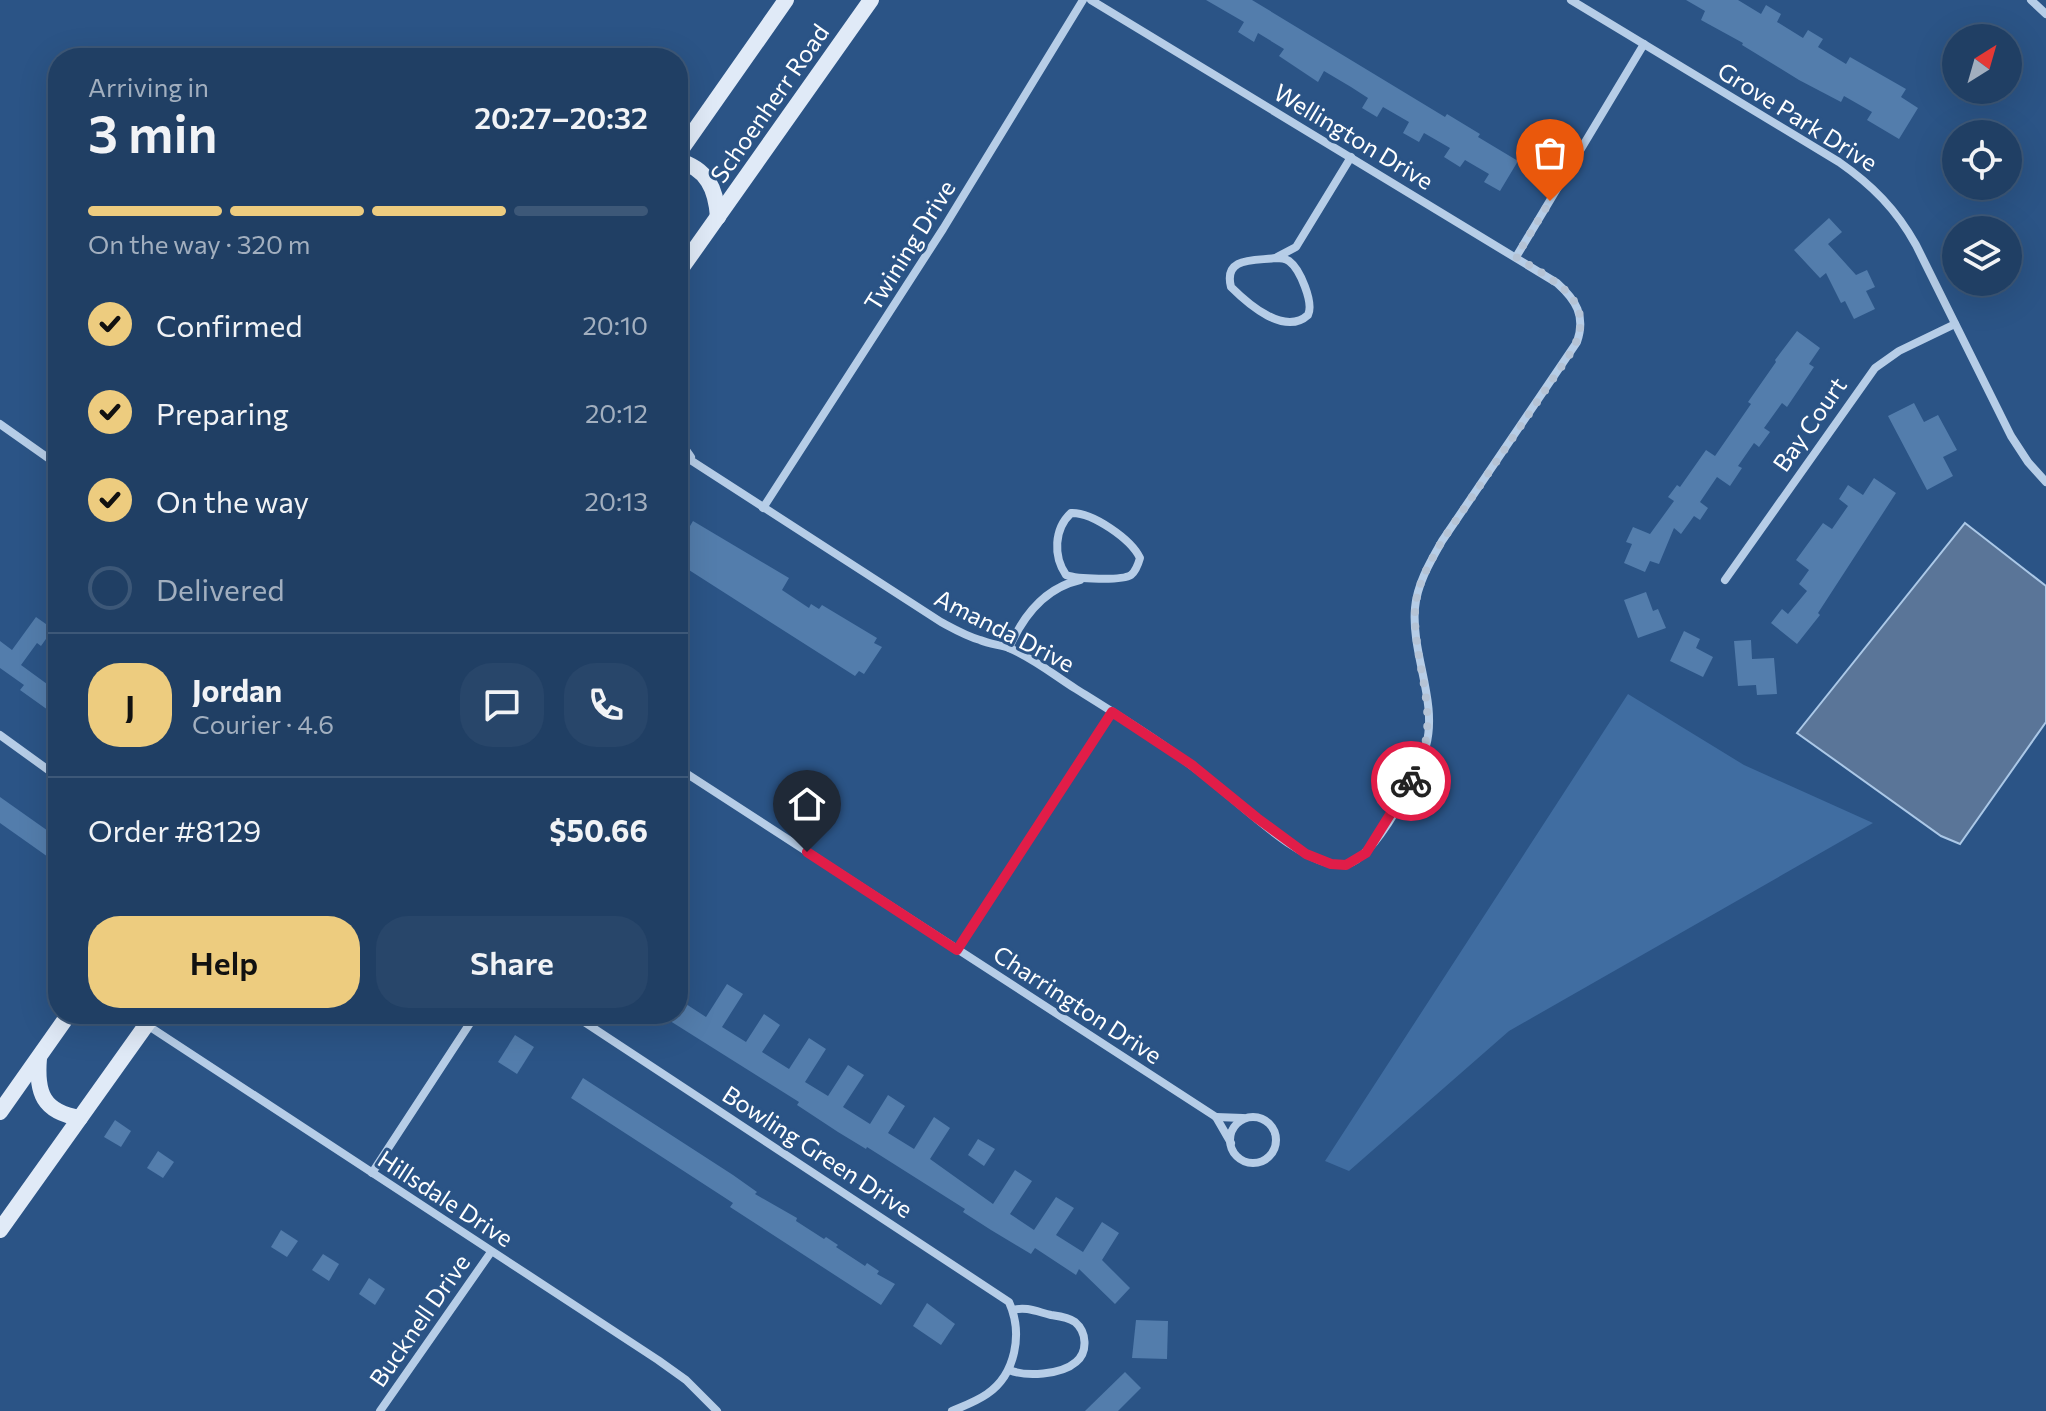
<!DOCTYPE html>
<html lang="en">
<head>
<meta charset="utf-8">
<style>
	body { margin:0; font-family:Commissioner,sans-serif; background:#28466a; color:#f1f3f6; height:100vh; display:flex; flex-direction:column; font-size:30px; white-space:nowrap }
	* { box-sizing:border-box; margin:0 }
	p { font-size:26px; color:#a2afbf }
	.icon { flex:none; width:44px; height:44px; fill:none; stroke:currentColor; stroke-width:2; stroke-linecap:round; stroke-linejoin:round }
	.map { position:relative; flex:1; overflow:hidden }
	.side { position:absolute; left:48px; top:48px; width:640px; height:976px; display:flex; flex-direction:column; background:#203f64; border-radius:32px; box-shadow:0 8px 32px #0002,0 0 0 2px #3d5878 }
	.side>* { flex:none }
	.needle { width:52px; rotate:37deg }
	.buttons { position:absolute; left:1942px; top:24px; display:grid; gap:16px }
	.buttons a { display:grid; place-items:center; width:80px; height:80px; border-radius:50%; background:#203f64; box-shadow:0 8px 32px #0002,0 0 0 2px #3d5878; font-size:40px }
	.pin { position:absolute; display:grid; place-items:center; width:68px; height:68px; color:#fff; margin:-82px -34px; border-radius:50% 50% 50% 0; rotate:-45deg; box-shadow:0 0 8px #0007 }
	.pin .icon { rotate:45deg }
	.courier { position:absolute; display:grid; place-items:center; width:80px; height:80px; margin:-40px; border:6px solid #e11d48; border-radius:50%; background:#fff; color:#222; box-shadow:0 2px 10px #0007 }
	.overview em { font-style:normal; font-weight:600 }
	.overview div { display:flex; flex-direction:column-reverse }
	.overview { display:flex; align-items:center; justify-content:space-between; height:136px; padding:0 40px }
	h1 { font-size:52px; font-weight:600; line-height:60px }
	.bar { display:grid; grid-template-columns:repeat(4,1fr); gap:12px 8px; align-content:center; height:96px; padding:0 40px }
	.bar i { height:10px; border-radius:6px; background:#3d5878 }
	.bar .current { background:#edcc7f }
	.bar p { grid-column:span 4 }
	.line { display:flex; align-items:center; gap:20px; padding:0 40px; border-top:2px solid #3d5878 }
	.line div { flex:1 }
	.round { display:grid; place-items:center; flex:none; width:84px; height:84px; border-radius:32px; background:#28466a }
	ol { padding:0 40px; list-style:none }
	li { display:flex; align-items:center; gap:24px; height:88px }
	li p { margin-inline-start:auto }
	li .icon { padding:8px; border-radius:50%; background:#edcc7f; color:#111; stroke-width:4 }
	li:last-child { color:#a2afbf }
	li i { width:44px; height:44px; border:4px solid #3d5878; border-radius:50% }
	.button { display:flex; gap:16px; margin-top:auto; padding:16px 40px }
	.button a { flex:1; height:92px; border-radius:32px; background:#edcc7f; color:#111; font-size:32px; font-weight:600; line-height:92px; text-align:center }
	.button a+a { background:#28466a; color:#f1f3f6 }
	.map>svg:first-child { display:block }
	.green { fill:#406da1 }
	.water { fill:#5a7598; stroke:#abc8e7; stroke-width:2 }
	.building { fill:#537dac }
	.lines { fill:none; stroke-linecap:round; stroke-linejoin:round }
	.minor { stroke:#b6cde7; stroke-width:8 }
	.secondary { stroke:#e0eaf7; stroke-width:16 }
	.done { stroke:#b5c3d5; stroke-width:8; stroke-dasharray:0 14.4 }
	.route { stroke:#e11d48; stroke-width:10 }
	.labels { text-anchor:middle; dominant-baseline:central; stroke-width:6; stroke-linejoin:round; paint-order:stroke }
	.street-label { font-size:24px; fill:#fff; stroke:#2b5486 }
</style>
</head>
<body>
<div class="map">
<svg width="2046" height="1411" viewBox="0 0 2046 1411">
	<rect width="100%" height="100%" fill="#2b5486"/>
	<polygon class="green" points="1628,694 1744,765 1873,823 1509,1031 1349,1171 1325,1161"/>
	<polygon class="water" points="1965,523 2046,586 2046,722 1960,844 1941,836 1797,733"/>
	<g class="building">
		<polygon points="1206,0 1252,0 1445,117 1447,114 1480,134 1478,137 1518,161 1500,191 1484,182 1489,174 1465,160 1460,167 1444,157 1450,148 1424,133 1419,142 1403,133 1409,122 1383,107 1377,117 1362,108 1368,98 1351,87 1324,71 1318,82 1279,56 1284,49 1258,33 1254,42 1238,32 1244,22"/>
		<polygon points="1686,0 1738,0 1761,14 1766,5 1781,14 1777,22 1803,38 1808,30 1823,39 1818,47 1846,64 1850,57 1906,89 1901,97 1918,108 1899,139 1867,120 1872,112 1844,96 1841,102 1799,80 1742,45 1743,43 1701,20 1705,11"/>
		<polygon points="1829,218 1842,232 1828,244 1856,275 1867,270 1875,287 1866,291 1875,309 1854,319 1845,301 1841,303 1826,273 1820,278 1794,250"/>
		<polygon points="1797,331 1820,348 1809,364 1814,367 1787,407 1782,403 1764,428 1770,432 1759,447 1754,443 1738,466 1742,468 1730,486 1717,477 1700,502 1708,508 1700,520 1694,516 1681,534 1674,528 1659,564 1650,561 1645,572 1624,563 1632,544 1626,542 1633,527 1650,534 1674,501 1668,497 1677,485 1680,487 1706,450 1715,456 1751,404 1748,402 1776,362 1775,360"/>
		<polygon points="1914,403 1924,422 1938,415 1957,450 1943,457 1953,476 1927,490 1888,416"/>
		<polygon points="1874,478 1896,493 1818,613 1820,615 1797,644 1771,623 1782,609 1788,614 1807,591 1799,584 1809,570 1796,560 1823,523 1832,529 1848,506 1839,499 1848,485 1863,495"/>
		<polygon points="693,521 789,578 782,590 809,608 811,604 819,609 822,605 877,638 874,643 882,647 864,674 859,671 855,676 678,563 678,546"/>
		<polygon points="1646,592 1653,611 1658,609 1666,628 1638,638 1624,600"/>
		<polygon points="36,617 53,629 41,646 37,643 21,665 58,692 58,696 48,710 20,690 24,685 0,668 0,641 12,650"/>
		<polygon points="1684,631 1700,639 1696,648 1713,657 1703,677 1670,661"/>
		<polygon points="1751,640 1752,659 1774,658 1777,694 1757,695 1756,685 1738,686 1734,641"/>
		<polygon points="0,797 58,838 58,864 0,823"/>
		<polygon points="727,984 743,994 722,1027 746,1042 764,1014 780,1025 762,1052 789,1069 809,1038 826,1049 805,1082 828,1096 848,1065 864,1075 843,1107 870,1124 888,1095 905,1106 888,1133 914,1149 934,1117 950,1128 930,1159 993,1204 1015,1170 1032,1181 1010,1214 1034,1230 1056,1197 1074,1208 1056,1235 1083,1252 1102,1222 1119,1233 1102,1260 1130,1288 1115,1304 1079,1269 1076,1275 1035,1248 1031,1254 991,1230 963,1212 965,1209 867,1147 866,1149 838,1132 797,1105 799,1102 659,1014 679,1014 686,1004 706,1017"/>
		<polygon points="515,1035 534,1047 517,1074 498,1062"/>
		<polygon points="583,1078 733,1175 757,1192 755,1194 797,1218 796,1221 824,1239 826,1237 838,1245 836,1247 865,1266 867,1263 879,1271 877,1274 895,1284 881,1305 730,1207 733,1203 571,1098"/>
		<polygon points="115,1120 131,1131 121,1147 104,1137"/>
		<polygon points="978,1139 995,1149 984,1166 968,1155"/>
		<polygon points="158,1151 174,1162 163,1178 147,1168"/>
		<polygon points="281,1230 298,1241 287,1257 271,1247"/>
		<polygon points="323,1254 339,1264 329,1281 312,1270"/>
		<polygon points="369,1278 385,1289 375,1305 359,1294"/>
		<polygon points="927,1303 955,1324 941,1345 913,1326"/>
		<polygon points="1136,1320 1168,1321 1167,1359 1132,1358"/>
		<polygon points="1125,1372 1141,1388 1118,1411 1085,1411"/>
	</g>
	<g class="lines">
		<g class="minor">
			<path d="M1571,0L1839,162C1872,185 1896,209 1916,245L2011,436L2028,462L2046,482"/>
			<polyline points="2031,0 2046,14"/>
			<polyline points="1277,257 1296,247 1351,157"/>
			<polyline points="1516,257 1644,44"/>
			<path d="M1276,258C1281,258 1284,258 1289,261C1300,269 1314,303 1308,315C1285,336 1249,305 1231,287C1223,256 1256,261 1276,258Z"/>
			<polyline points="678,421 684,447 691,457"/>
			<polyline points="0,424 58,465"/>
			<path d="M678,452L941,622C954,629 966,636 980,640C989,644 1000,645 1009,648C1033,658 1054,675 1076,689C1124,719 1173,749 1216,785C1244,807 1311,873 1347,864C1375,858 1420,773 1426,746C1438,701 1411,654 1415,608C1417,584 1430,562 1442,541L1577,342C1586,316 1576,300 1557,283L1091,0"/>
			<polyline points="763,508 943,229 1083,0"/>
			<path d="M1071,513C1092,512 1131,539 1140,558C1138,565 1136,571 1131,575C1122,581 1076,579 1066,575C1053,556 1054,529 1071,513Z"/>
			<polyline points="1725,580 1875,368 1899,351 1955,324"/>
			<path d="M1009,648C1023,616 1044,588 1080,580"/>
			<polyline points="0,735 58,777"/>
			<polyline points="678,768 1216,1117 1231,1143"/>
			<polyline points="957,950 1112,712"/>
			<path d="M572,1014L1009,1302C1023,1333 1016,1374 987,1394C977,1401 964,1406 952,1411"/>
			<polyline points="147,1025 658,1360 686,1380 717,1411"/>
			<polyline points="1216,1117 1243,1118"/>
			<circle cx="1253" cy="1140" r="23"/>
			<polyline points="372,1173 476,1014"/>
			<path d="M1009,1370C1026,1377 1061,1375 1076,1362C1088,1352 1087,1332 1075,1322C1068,1317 1058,1316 1051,1315C1038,1312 1026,1306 1013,1310"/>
			<polyline points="380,1411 491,1252"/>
		</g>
		<g class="secondary">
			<polyline points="678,154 786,0"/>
			<path d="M678,161C707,168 716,189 718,217"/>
			<polyline points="678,273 871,0"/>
			<path d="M39,1058C36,1093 43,1112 80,1118"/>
			<polyline points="0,1112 69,1014"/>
			<polyline points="0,1230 154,1014"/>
		</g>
	</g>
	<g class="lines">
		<path class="done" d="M1411,781C1446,719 1414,675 1415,611C1416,586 1430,562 1442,541L1570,354C1602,301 1554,281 1516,257L1550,201"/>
		<polyline class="route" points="807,852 957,950 1112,712 1192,765 1257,818 1306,854 1331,864 1346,865 1366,853 1411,781"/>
	</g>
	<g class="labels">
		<g class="street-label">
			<text transform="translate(769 103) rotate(-55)">Schoenherr Road</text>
			<text transform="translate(1798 116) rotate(32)">Grove Park Drive</text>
			<text transform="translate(1354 136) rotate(31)">Wellington Drive</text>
			<text transform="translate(909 245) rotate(-58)">Twining Drive</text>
			<text transform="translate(1809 424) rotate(-55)">Bay Court</text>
			<text transform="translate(1005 630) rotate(27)">Amanda Drive</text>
			<text transform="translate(1078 1004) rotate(33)">Charrington Drive</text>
			<text transform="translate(818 1151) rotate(33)">Bowling Green Drive</text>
			<text transform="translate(446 1198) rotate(33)">Hillsdale Drive</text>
			<text transform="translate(419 1320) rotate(-55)">Bucknell Drive</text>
		</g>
	</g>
</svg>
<div class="buttons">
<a><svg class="needle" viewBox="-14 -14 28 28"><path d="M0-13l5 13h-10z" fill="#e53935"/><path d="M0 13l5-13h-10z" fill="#a2afbf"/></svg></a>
<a><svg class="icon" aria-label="locate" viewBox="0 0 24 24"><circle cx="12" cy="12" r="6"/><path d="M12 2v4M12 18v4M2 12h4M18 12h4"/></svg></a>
<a><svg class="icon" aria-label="layers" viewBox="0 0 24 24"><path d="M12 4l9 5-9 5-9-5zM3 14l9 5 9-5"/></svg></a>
</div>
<div class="pin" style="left:1550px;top:201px;background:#ea580c"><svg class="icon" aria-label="bag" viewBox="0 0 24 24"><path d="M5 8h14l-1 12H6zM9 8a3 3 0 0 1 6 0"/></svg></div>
<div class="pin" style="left:807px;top:852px;background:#1f2937"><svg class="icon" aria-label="home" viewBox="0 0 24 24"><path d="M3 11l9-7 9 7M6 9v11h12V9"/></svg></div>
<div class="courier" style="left:1411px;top:781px"><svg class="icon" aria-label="bike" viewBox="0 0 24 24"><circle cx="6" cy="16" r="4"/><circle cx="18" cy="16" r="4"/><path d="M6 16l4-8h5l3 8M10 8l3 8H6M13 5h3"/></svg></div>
<section class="side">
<div class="overview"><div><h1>3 min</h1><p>Arriving in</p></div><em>20:27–20:32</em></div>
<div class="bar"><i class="current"></i><i class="current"></i><i class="current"></i><i></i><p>On the way · 320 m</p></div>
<ol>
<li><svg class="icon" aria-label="check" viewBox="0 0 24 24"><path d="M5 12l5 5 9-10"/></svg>Confirmed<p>20:10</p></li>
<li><svg class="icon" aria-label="check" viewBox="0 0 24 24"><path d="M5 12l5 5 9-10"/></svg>Preparing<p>20:12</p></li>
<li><svg class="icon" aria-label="check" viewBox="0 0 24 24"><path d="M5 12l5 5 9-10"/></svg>On the way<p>20:13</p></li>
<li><i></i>Delivered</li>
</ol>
<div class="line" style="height:144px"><b class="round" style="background:#edcc7f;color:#111">J</b><div><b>Jordan</b><p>Courier · 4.6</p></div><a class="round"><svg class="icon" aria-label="chat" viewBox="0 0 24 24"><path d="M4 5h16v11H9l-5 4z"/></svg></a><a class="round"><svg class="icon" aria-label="phone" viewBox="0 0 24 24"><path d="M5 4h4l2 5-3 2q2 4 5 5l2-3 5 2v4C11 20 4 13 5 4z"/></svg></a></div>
<div class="line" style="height:104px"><div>Order #8129</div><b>$50.66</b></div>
<div class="button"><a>Help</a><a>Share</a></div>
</section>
</div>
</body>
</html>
